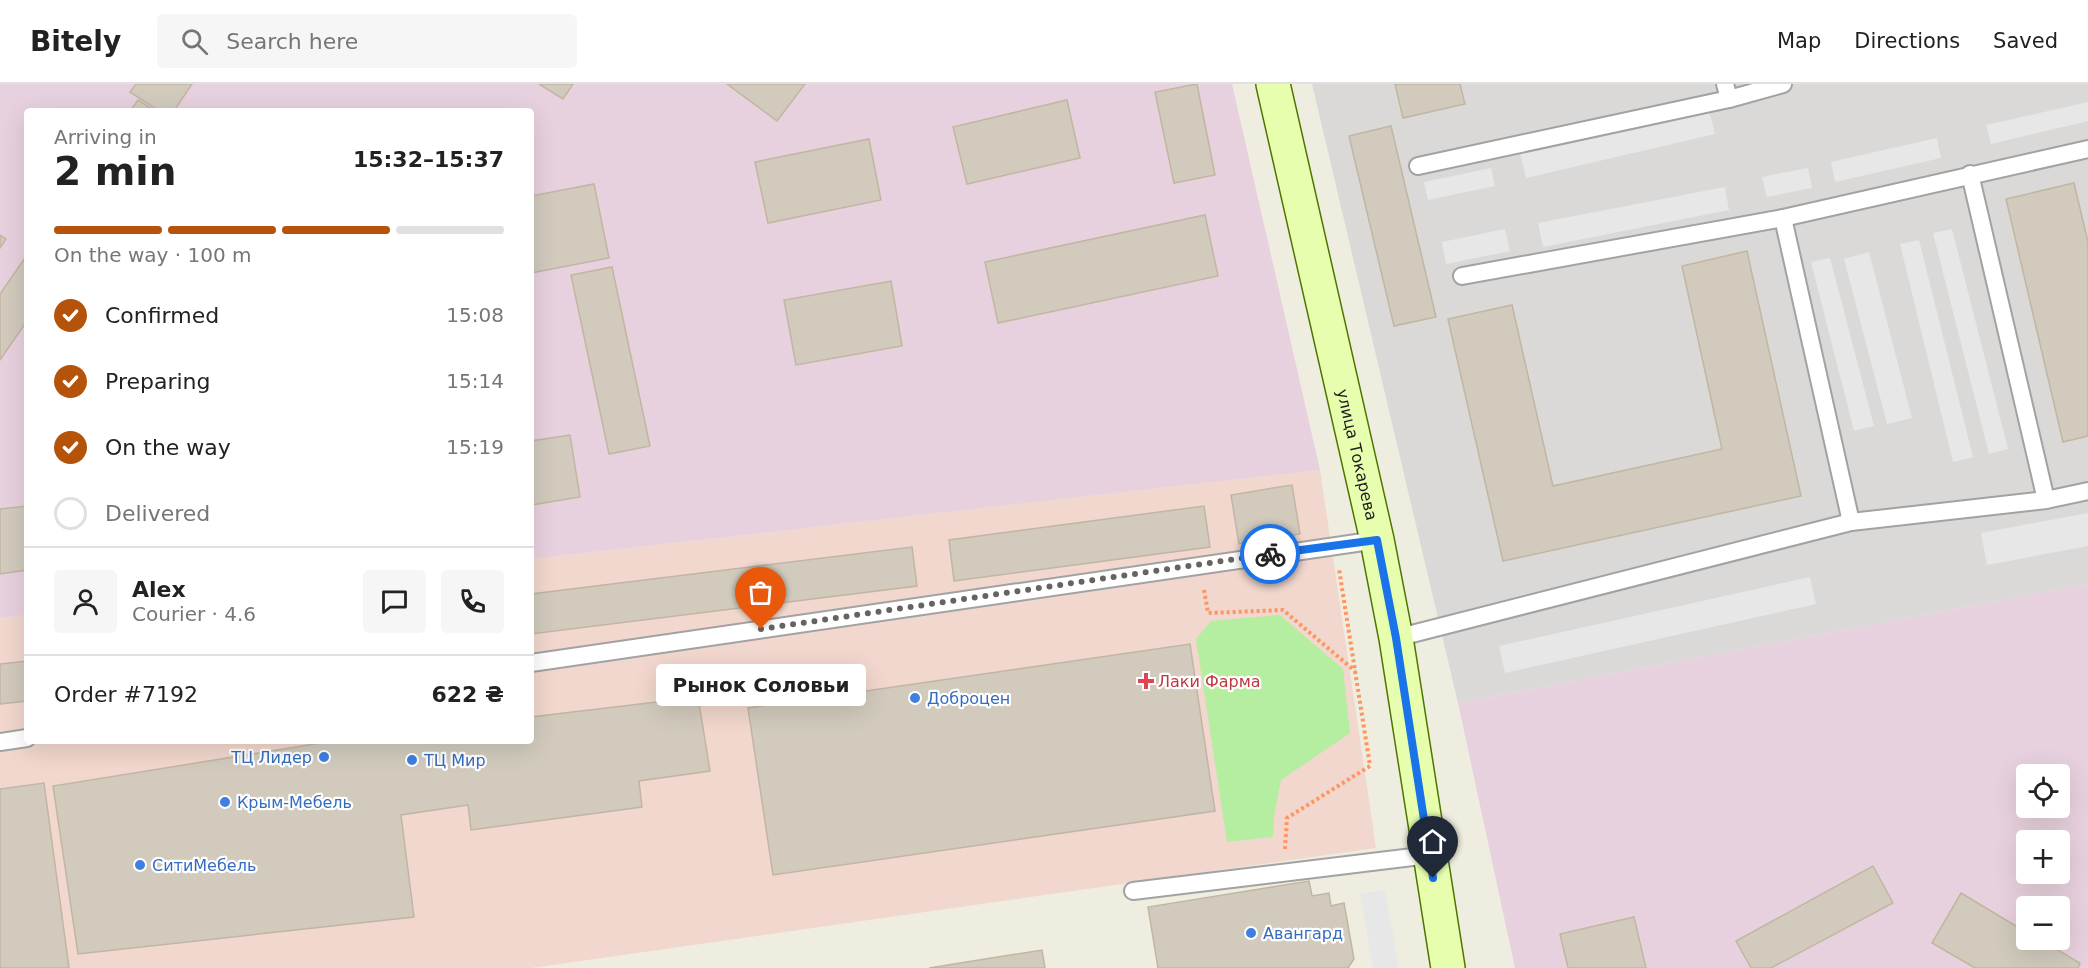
<!DOCTYPE html>
<html lang="en">
<head>
<meta charset="utf-8">
<style>
	body { margin:0; font-family:"DejaVu Sans",sans-serif; background:#f6f6f6; color:#222; height:100vh; display:flex; flex-direction:column; font-size:22px; white-space:nowrap }
	* { box-sizing:border-box; margin:0 }
	p { font-size:20px; color:#767676 }
	.icon { flex:none; width:33px; height:33px; fill:none; stroke:currentColor; stroke-width:2; stroke-linecap:round; stroke-linejoin:round }
	.map { position:relative; flex:1; overflow:hidden }
	.panel { position:absolute; left:24px; top:24px; width:510px; height:636px; display:flex; flex-direction:column; background:#fff; border-radius:6px; box-shadow:0 6px 24px #0002 }
	.panel>* { flex:none }
	.controls { position:absolute; left:2016px; top:680px; display:grid; gap:12px }
	.controls a { display:grid; place-items:center; width:54px; height:54px; border-radius:6px; background:#fff; box-shadow:0 6px 24px #0002; font-size:30px }
	.pin { position:absolute; display:grid; place-items:center; width:51px; height:51px; color:#fff; margin:-62px -26px; border-radius:50% 50% 50% 0; rotate:-45deg; box-shadow:0 0 6px #0007 }
	.pin .icon { rotate:45deg }
	.courier { position:absolute; display:grid; place-items:center; width:60px; height:60px; margin:-30px; border:4px solid #1a73e8; border-radius:50%; background:#fff; color:#222; box-shadow:0 2px 8px #0007 }
	.bubble { position:absolute; height:42px; border-radius:6px; background:#fff; box-shadow:0 6px 24px #0002; font-size:20px; font-weight:800; line-height:42px; text-align:center }
	.overview em { font-style:normal; font-weight:800 }
	.overview div { display:flex; flex-direction:column-reverse }
	.overview { display:flex; align-items:center; justify-content:space-between; height:102px; padding:0 30px }
	h1 { font-size:39px; font-weight:800; line-height:45px }
	.bar { display:grid; grid-template-columns:repeat(4,1fr); gap:9px 6px; align-content:center; height:72px; padding:0 30px }
	.bar i { height:8px; border-radius:4px; background:#e0e0e0 }
	.bar .current { background:#b45309 }
	.bar p { grid-column:span 4 }
	.line { display:flex; align-items:center; gap:15px; padding:0 30px; border-top:2px solid #e0e0e0 }
	.line div { flex:1 }
	.round { display:grid; place-items:center; flex:none; width:63px; height:63px; border-radius:6px; background:#f6f6f6 }
	ol { padding:0 30px; list-style:none }
	li { display:flex; align-items:center; gap:18px; height:66px }
	li p { margin-inline-start:auto }
	li .icon { padding:6px; border-radius:50%; background:#b45309; color:#fff; stroke-width:4 }
	li:last-child { color:#767676 }
	li i { width:33px; height:33px; border:3px solid #e0e0e0; border-radius:50% }
	header { display:flex; align-items:center; gap:36px; box-sizing:border-box; height:84px; padding:0 30px; background:#fff; border-bottom:2px solid #e0e0e0 }
	header strong { font-size:28px }
	nav { display:flex; gap:33px; margin-inline-start:auto; font-size:21px }
	.search { width:420px; height:54px; background:#f6f6f6; display:flex; align-items:center; gap:15px; box-sizing:border-box; padding:0 21px; border-radius:6px; color:#767676; font-size:22px }
	.map>svg:first-child { display:block }
	.residential { fill:#dad9d8 }
	.commercial { fill:#f1d7cd }
	.industrial { fill:#e8d1de; fill-rule:evenodd }
	.grass { fill:#b5eda1 }
	.parking { fill:#e7e7e7 }
	.building { fill:#d1cabd; stroke:#c1b6a1; stroke-width:1.5 }
	.lines { fill:none; stroke-linecap:round; stroke-linejoin:round }
	.lane-casing { stroke:#a2a2a2; stroke-width:20 }
	.secondary-casing { stroke:#4d7500; stroke-width:36 }
	.path { stroke:#ff9560; stroke-width:4; stroke-dasharray:3 3; stroke-linecap:butt }
	.lane { stroke:#fff; stroke-width:16 }
	.secondary { stroke:#e7feae; stroke-width:33 }
	.done { stroke:#656460; stroke-width:6; stroke-dasharray:0 10.8 }
	.route { stroke:#1a73e8; stroke-width:8 }
	.health-dot { fill:#e0444e; stroke:#fff; stroke-width:2 }
	.shop-dot { fill:#3f7fe0; stroke:#fff; stroke-width:2 }
	.labels { text-anchor:middle; dominant-baseline:central; stroke-width:4.5; stroke-linejoin:round; paint-order:stroke }
	.street-label { font-size:16px; fill:#1b1b1b; stroke:#fff }
	.health-label { font-size:16px; fill:#be3a42; stroke:#fff; text-anchor:start }
	.shop-label { font-size:16px; fill:#366cbe; stroke:#fff; text-anchor:start }
</style>
</head>
<body>
<header>
<strong>Bitely</strong>
<div class="search"><svg class="icon" aria-label="search" viewBox="0 0 24 24"><circle cx="10" cy="10" r="6"/><path d="M15 15l6 6"/></svg>Search here</div>
<nav><a>Map</a><a>Directions</a><a>Saved</a></nav>
</header>
<div class="map">
<svg width="2088" height="884" viewBox="0 0 2088 884">
	<rect width="100%" height="100%" fill="#eeede0"/>
	<polygon class="residential" points="1312,0 2088,0 2088,500 1458,619"/>
	<polygon class="commercial" points="1320,386 1376,764 531,884 0,884 0,534 27,531 27,657 531,657 531,475"/>
	<g class="industrial">
		<polygon points="0,0 1232,0 1320,386 531,475 531,27 27,27 27,531 0,534"/>
		<path d="M2088,500V884H1515L1458,619ZM2026,690H2060V723H2026ZM2026,756H2060V789H2026ZM2026,822H2060V855H2026Z"/>
	</g>
	<polygon class="grass" points="1280,531 1343,585 1350,649 1281,696 1274,732 1273,753 1227,758 1196,555 1211,537"/>
	<g class="parking">
		<polygon points="2088,18 2088,37 1991,60 1986,41"/>
		<polygon points="1709,26 1715,50 1526,94 1520,69"/>
		<polygon points="1937,54 1941,74 1835,98 1831,78"/>
		<polygon points="1491,84 1495,102 1428,116 1424,98"/>
		<polygon points="1808,84 1812,104 1767,113 1762,93"/>
		<polygon points="1725,103 1729,126 1543,163 1538,139"/>
		<polygon points="1505,145 1510,167 1446,180 1442,158"/>
		<polygon points="1952,145 2008,365 1989,370 1933,149"/>
		<polygon points="1919,156 1973,373 1953,378 1900,160"/>
		<polygon points="1869,168 1912,334 1887,340 1844,175"/>
		<polygon points="1830,174 1874,342 1854,347 1811,178"/>
		<polygon points="2088,429 2088,462 1987,481 1981,449"/>
		<polygon points="1810,493 1816,520 1505,589 1499,562"/>
		<polygon points="1385,806 1399,884 1373,884 1360,810"/>
	</g>
	<g class="building">
		<polygon points="136,0 192,0 174,27 159,27 130,8"/>
		<polygon points="539,0 573,0 563,15"/>
		<polygon points="727,0 805,0 777,37"/>
		<polygon points="1197,0 1215,91 1174,99 1155,8"/>
		<polygon points="1395,0 1460,0 1465,20 1403,34"/>
		<polygon points="138,16 155,27 130,27"/>
		<polygon points="1067,16 1080,74 967,100 953,43"/>
		<polygon points="1391,42 1436,233 1394,242 1349,52"/>
		<polygon points="869,55 881,116 768,139 755,78"/>
		<polygon points="2074,99 2088,158 2088,352 2063,358 2006,115"/>
		<polygon points="594,100 609,174 531,189 531,112"/>
		<polygon points="1205,131 1218,192 998,239 985,178"/>
		<polygon points="0,151 6,155 0,164"/>
		<polygon points="1747,167 1801,412 1503,477 1448,235 1512,221 1553,402 1722,365 1682,182"/>
		<polygon points="27,171 27,237 0,276 0,210"/>
		<polygon points="612,183 650,362 609,370 571,191"/>
		<polygon points="891,197 902,262 796,281 784,216"/>
		<polygon points="570,351 580,413 531,421 531,357"/>
		<polygon points="1292,401 1300,450 1239,460 1231,411"/>
		<polygon points="27,422 27,486 0,490 0,425"/>
		<polygon points="1204,422 1210,463 954,497 949,456"/>
		<polygon points="912,463 917,502 531,550 531,510"/>
		<polygon points="1190,560 1215,727 773,791 748,624"/>
		<polygon points="27,577 27,617 0,620 0,580"/>
		<polygon points="698,613 710,687 639,697 642,723 471,746 468,721 401,731 414,833 78,870 53,702 333,657 531,657 531,633"/>
		<polygon points="44,699 69,884 0,884 0,705"/>
		<polygon points="1873,782 1893,819 1771,884 1751,884 1736,857"/>
		<polygon points="1309,797 1312,812 1329,809 1331,822 1344,819 1354,875 1348,884 1158,884 1148,823"/>
		<polygon points="1961,809 2026,848 2026,855 2039,855 2080,879 2078,884 1975,884 1932,859"/>
		<polygon points="1634,833 1646,884 1568,884 1560,850"/>
		<polygon points="1042,866 1045,884 929,884"/>
	</g>
	<g class="lines">
		<defs>
			<g id="lane">
				<polyline points="1725,0 1729,15 1783,0"/>
				<polyline points="1418,82 1729,15"/>
				<polyline points="1970,90 2046,416"/>
				<polyline points="1783,134 1851,438"/>
				<polyline points="1462,192 1783,134 2088,65"/>
				<polyline points="1396,554 1851,438 2046,416 2088,407"/>
				<polyline points="531,579 1377,456"/>
				<polyline points="0,658 27,654"/>
				<polyline points="1133,807 1429,771"/>
			</g>
			<g id="secondary">
				<path id="s1" d="M1273,0L1377,456L1396,554L1448,884"/>
			</g>
		</defs>
		<use href="#lane" class="lane-casing"/>
		<use href="#secondary" class="secondary-casing"/>
		<g class="path">
			<polyline points="1204,506 1208,529 1283,526 1355,587"/>
			<polyline points="1285,765 1287,734 1370,682 1339,485"/>
		</g>
		<use href="#lane" class="lane"/>
		<use href="#secondary" class="secondary"/>
	</g>
	<g class="lines">
		<polyline class="done" points="761,545 1270,470"/>
		<polyline class="route" points="1270,470 1377,456 1396,554 1433,794"/>
	</g>
	<path class="health-dot" d="M1143 588h6v6h6v6h-6v6h-6v-6h-6v-6h6z"/>
	<g class="shop-dot">
		<circle cx="915" cy="614" r="6"/>
		<circle cx="324" cy="673" r="6"/>
		<circle cx="412" cy="676" r="6"/>
		<circle cx="225" cy="718" r="6"/>
		<circle cx="140" cy="781" r="6"/>
		<circle cx="1251" cy="849" r="6"/>
	</g>
	<g class="labels">
		<g class="street-label">
			<text stroke="none"><textPath href="#s1" startOffset="380">улица Токарева</textPath></text>
		</g>
		<g class="health-label">
			<text x="1158" y="597">Лаки Фарма</text>
		</g>
		<g class="shop-label">
			<text x="927" y="614">Доброцен</text>
			<text x="312" y="673" text-anchor="end">ТЦ Лидер</text>
			<text x="424" y="676">ТЦ Мир</text>
			<text x="237" y="718">Крым-Мебель</text>
			<text x="152" y="781">СитиМебель</text>
			<text x="1263" y="849">Авангард</text>
		</g>
	</g>
</svg>
<div class="controls">
<a><svg class="icon" aria-label="locate" viewBox="0 0 24 24"><circle cx="12" cy="12" r="6"/><path d="M12 2v4M12 18v4M2 12h4M18 12h4"/></svg></a>
<a>+</a>
<a>−</a>
</div>
<div class="pin" style="left:761px;top:545px;background:#ea580c"><svg class="icon" aria-label="bag" viewBox="0 0 24 24"><path d="M5 8h14l-1 12H6zM9 8a3 3 0 0 1 6 0"/></svg></div>
<div class="pin" style="left:1433px;top:794px;background:#1f2937"><svg class="icon" aria-label="home" viewBox="0 0 24 24"><path d="M3 11l9-7 9 7M6 9v11h12V9"/></svg></div>
<div class="courier" style="left:1270px;top:470px"><svg class="icon" aria-label="bike" viewBox="0 0 24 24"><circle cx="6" cy="16" r="4"/><circle cx="18" cy="16" r="4"/><path d="M6 16l4-8h5l3 8M10 8l3 8H6M13 5h3"/></svg></div>
<div class="bubble" style="left:656px;top:580px;width:210px">Рынок Соловьи</div>
<section class="panel">
<div class="overview"><div><h1>2 min</h1><p>Arriving in</p></div><em>15:32–15:37</em></div>
<div class="bar"><i class="current"></i><i class="current"></i><i class="current"></i><i></i><p>On the way · 100 m</p></div>
<ol>
<li><svg class="icon" aria-label="check" viewBox="0 0 24 24"><path d="M5 12l5 5 9-10"/></svg>Confirmed<p>15:08</p></li>
<li><svg class="icon" aria-label="check" viewBox="0 0 24 24"><path d="M5 12l5 5 9-10"/></svg>Preparing<p>15:14</p></li>
<li><svg class="icon" aria-label="check" viewBox="0 0 24 24"><path d="M5 12l5 5 9-10"/></svg>On the way<p>15:19</p></li>
<li><i></i>Delivered</li>
</ol>
<div class="line" style="height:108px"><a class="round"><svg class="icon" aria-label="person" viewBox="0 0 24 24"><circle cx="12" cy="8" r="4"/><path d="M4 21q1-7 8-7t8 7"/></svg></a><div><b>Alex</b><p>Courier · 4.6</p></div><a class="round"><svg class="icon" aria-label="chat" viewBox="0 0 24 24"><path d="M4 5h16v11H9l-5 4z"/></svg></a><a class="round"><svg class="icon" aria-label="phone" viewBox="0 0 24 24"><path d="M5 4h4l2 5-3 2q2 4 5 5l2-3 5 2v4C11 20 4 13 5 4z"/></svg></a></div>
<div class="line" style="height:78px"><div>Order #7192</div><b>622 ₴</b></div>
</section>
</div>
</body>
</html>
